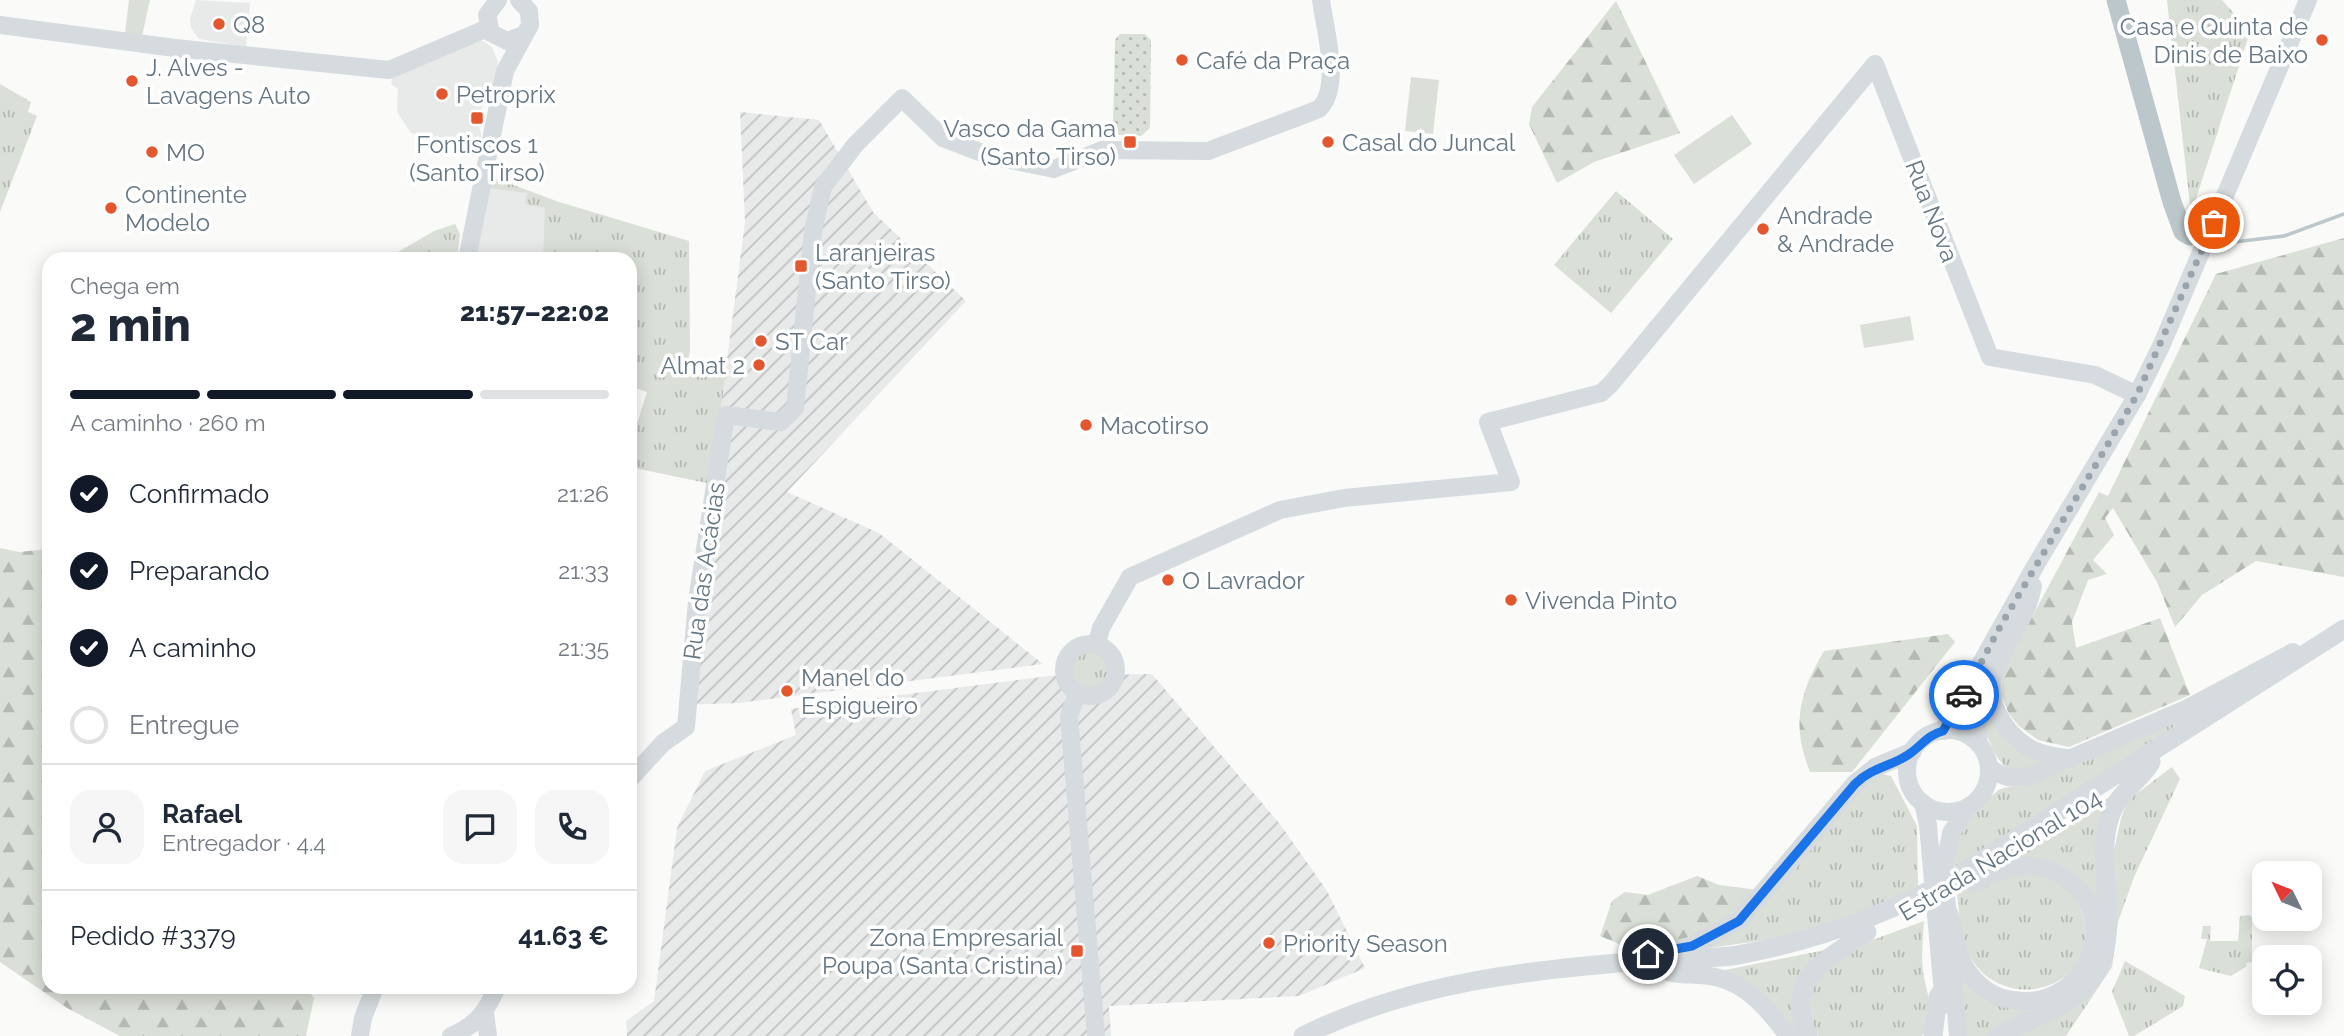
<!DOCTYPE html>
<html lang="pt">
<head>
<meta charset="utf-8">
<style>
	body { margin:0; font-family:Raleway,sans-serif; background:#f6f6f7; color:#1f2937; height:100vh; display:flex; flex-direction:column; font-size:26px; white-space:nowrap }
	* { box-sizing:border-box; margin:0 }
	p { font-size:23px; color:#747a83 }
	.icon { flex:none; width:38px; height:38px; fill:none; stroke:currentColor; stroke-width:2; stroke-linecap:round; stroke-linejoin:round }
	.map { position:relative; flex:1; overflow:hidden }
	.panel { position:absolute; left:42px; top:252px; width:595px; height:742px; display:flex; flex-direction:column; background:#fff; border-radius:21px; box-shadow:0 4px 18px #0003 }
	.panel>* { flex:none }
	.needle { width:46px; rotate:313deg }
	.buttons { position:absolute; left:2252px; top:861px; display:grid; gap:14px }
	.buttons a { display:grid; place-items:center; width:70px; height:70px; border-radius:14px; background:#fff; box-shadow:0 4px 18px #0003; font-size:35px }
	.pin { position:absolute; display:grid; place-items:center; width:60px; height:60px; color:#fff; margin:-30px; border:4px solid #fff; border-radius:50%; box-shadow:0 2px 7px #0007 }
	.courier { position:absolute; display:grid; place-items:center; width:70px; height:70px; margin:-35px; border:5px solid #1a73e8; border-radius:50%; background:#fff; color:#222; box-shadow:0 2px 9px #0007 }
	.headline em { font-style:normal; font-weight:800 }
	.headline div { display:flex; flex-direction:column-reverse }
	.headline { display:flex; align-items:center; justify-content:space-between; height:119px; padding:0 28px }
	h1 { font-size:46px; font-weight:800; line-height:52px }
	.bar { display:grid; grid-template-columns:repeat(4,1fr); gap:10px 7px; align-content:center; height:84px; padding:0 28px }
	.bar i { height:9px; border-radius:5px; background:#e0e1e3 }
	.bar .current { background:#111827 }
	.bar p { grid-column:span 4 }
	.line { display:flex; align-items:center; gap:18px; padding:0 28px; border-top:2px solid #e0e1e3 }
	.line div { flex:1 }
	.round { display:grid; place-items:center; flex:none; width:74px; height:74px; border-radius:21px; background:#f6f6f7 }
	ol { padding:0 28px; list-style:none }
	li { display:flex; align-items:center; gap:21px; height:77px }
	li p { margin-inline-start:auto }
	li .icon { padding:7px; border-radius:50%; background:#111827; color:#fff; stroke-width:4 }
	li:last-child { color:#747a83 }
	li i { width:38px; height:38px; border:4px solid #e0e1e3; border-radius:50% }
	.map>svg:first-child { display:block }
	.built { fill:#e8e9e9 }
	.industrial { fill:url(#industrial-furrows) }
	.grass { fill:url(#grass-tufts) }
	.forest { fill:url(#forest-firs) }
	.park { fill:url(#park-dots) }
	.garden { fill:#dadfd7 }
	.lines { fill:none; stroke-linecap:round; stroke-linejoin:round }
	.stream { stroke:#bbc7cb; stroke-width:3.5 }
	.river { stroke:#bbc7cb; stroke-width:19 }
	.secondary { stroke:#d6dbdf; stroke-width:18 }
	.primary { stroke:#d6dbdf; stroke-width:19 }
	.done { stroke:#99a4ac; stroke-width:7; stroke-dasharray:0 12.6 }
	.route { stroke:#1a73e8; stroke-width:9 }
	.poi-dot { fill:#e4572e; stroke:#fff; stroke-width:2.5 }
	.labels { text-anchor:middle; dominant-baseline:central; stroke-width:7; stroke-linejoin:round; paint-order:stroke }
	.poi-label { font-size:24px; fill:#657683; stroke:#fff; text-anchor:start }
	.street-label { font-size:24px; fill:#657683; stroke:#fff }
</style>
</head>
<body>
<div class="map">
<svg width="2344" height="1036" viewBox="0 0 2344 1036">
	<defs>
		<pattern id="industrial-furrows" width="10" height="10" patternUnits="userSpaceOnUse" patternTransform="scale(1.75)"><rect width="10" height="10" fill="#e8e9e9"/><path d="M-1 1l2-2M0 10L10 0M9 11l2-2" fill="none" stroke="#c0c1c2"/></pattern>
		<pattern id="grass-tufts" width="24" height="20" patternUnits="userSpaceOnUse" patternTransform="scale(1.75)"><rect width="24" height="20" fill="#dadfd7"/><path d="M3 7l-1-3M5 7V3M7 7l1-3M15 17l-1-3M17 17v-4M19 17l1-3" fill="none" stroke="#b4b9b4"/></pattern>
		<pattern id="forest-firs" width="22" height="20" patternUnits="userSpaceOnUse" patternTransform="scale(1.75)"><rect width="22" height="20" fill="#dadfd7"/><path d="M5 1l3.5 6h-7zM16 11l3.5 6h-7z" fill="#b4b9b4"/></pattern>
		<pattern id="park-dots" width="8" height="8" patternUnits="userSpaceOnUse" patternTransform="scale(1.75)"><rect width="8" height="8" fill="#dadfd7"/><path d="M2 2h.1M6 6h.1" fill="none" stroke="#b4b9b4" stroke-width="1.8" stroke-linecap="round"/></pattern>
	</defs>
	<rect width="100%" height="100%" fill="#fafaf8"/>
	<g class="built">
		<polygon points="196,0 250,3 246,47 199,39 191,28 190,19"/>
		<polygon points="483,41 492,47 498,62 495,81 475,122 479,124 482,140 479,151 411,133 397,112 398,89 391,84 393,75 474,42"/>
		<polygon points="492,177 556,201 552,259 475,259"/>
	</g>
	<g class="industrial">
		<polygon points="740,112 819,120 873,212 966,301 787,492 879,533 1043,664 738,703 682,705 745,222"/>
		<polygon points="1152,674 1280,824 1327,891 1365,968 1299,996 1109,1006 1111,1036 627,1036 626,1021 654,1001 677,828 705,771 796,735 791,709 1049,676"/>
	</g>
	<g class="grass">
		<polygon points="2167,0 2222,0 2250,32 2191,214"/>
		<polygon points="0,84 31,102 28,112 37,116 0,212"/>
		<polygon points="492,177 556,201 689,241 690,350 687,367 725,377 711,484 630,467 630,446 647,392 630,386 630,259 543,259 545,208 525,204 527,193 489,188"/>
		<polygon points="1616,191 1673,239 1611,313 1554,265"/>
		<polygon points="455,224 460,234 457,259 386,259 434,231"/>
		<circle cx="1090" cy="671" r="20"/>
		<path d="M2231,691L1985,849L2002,875C2011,873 2020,870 2028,870C2092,876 2109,965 2047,986C2007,999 1968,974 1961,932C1959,922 1959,911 1958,901C1956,882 1952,861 1956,842C1959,829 1987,798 1999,790C2005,786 2018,787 2025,786Z"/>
		<polygon points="1984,693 2044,762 2027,769 2008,770 1997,757 1981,724"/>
		<polygon points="2172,767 2180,779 2134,877 2118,922 2112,967 2066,1036 2016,1036 2079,1004 2121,819 2127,801"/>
		<polygon points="1882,774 1891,776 1917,826 1918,886 1845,920 1772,939 1696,950 1855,788"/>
		<path d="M2111,796L2100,936C2091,880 2074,858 2014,857Z"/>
		<polygon points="2249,915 2252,917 2252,962 2246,963 2247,966 2231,976 2199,968 2207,939 2201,939 2203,926 2211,926 2210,941 2238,941 2240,916"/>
		<path d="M1924,921C1923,937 1921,955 1923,971C1926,994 1938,1014 1922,1036H1818L1807,1009L1810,989L1840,952Z"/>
		<polygon points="1825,950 1809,965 1800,1036 1793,1036 1720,971"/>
		<polygon points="2125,961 2185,996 2183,1006 2134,1036 2129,1036 2112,992"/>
		<polygon points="1961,976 2034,1007 1989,1036 1964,1036"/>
	</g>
	<g class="forest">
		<polygon points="1616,1 1680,133 1594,162 1557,183 1529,124 1532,107"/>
		<polygon points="2344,238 2344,577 2256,561 2202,595 2175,627 2157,582 2113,508 2105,518 2114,535 2093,560 2107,574 2088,580 2072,622 2076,648 2160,618 2190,695 2069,747 2038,740 2019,726 2009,714 2001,695 2002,673 2099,492 2108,496 2216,274"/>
		<polygon points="0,548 19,552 49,549 49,987 305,987 314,998 306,1036 120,1036 67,1008 0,962"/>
		<path d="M1948,634L1955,642L1852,772H1810C1791,724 1799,694 1824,651Z"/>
		<polygon points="1697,876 1719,885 1758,890 1728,921 1666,946 1631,949 1600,936 1612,901 1625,892 1648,895"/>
	</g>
	<polygon class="park" points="1120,34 1145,34 1151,40 1150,128 1141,136 1119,135 1113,130 1115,40"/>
	<g class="garden">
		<polygon points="129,0 150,0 142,36 125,34"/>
		<polygon points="1411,77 1439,80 1433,134 1405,131"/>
		<polygon points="1732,115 1752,144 1694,184 1674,155"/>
		<polygon points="1910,316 1914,340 1864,348 1860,325"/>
	</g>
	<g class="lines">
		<polyline class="stream" points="2226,243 2284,236 2344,214"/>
		<polyline class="river" points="2116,0 2172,202 2183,232 2190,236"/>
		<g class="secondary">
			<polyline points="498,0 487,15 491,33 507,41 524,35"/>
			<polyline points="0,25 175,48 389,70 488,28"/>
			<polyline points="467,259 505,71 530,25 529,11 519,0"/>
			<path d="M2033,586C2027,619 2004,643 1994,675C1984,705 2011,743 2039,752C2049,756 2061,757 2071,759"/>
			<polyline points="1097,644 1101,628 1130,577 1280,510 1344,498 1511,482 1488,422 1601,393 1610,385 1875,64 1990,357 2095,375 2137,395"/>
			<circle cx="1090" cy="670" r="26"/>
			<polyline points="1077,694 1069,716 1096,1036"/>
			<circle cx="1948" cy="771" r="41"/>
			<polyline points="1943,731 2037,563 2137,395 2162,344 2308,0"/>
			<polyline points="1979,744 1974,711 1985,676"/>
			<path d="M1989,767C2003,778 2013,780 2029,776L2186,709L2293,652"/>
			<path d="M630,779L663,743L686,727L697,601L726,415L781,422L795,408L813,231L823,187L855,145L902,98L943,138L990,156L1054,169L1102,150L1208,151L1319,109C1342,87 1325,30 1321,0"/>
			<polyline points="1923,803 1928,825 1944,1005"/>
			<path d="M1949,913C1953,927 1955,945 1961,959C1968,976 1985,993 2003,998C2083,1020 2128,918 2064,877C2033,857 2004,867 1974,883L1968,880"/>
			<path d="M1662,969C1674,976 1687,974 1700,975C1742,977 1765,1005 1788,1036"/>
			<polyline points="485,1013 488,1036"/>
			<polyline points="360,1036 363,1018 375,987"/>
			<path d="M451,1036C477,1025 486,1012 497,987"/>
			<polyline points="1958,1036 1944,871 1951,833 1968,807"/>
		</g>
		<g class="primary">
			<polyline points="1674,950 1692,946 1739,921 1855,784 1876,767 1912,752"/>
			<path d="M1303,1036C1409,983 1526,970 1643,961C1674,958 1707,960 1738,955C1816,941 1888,914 1957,876L2344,629"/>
			<path d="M1808,1036C1782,977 1829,959 1867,932"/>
			<polyline points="1933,1036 1938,997 1942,991"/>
			<path d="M1998,1036C2026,1019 2057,1013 2082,990C2134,943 2086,863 2114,807C2124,788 2142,779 2151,762"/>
		</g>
	</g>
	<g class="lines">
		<polyline class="done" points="1964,695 2001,625 2137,395 2214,223"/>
		<path class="route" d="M1648,954L1692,946L1739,921L1855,784C1873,766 1895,766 1912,752C1924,743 1928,735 1943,731L1964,695"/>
	</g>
	<g class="poi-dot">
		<circle cx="219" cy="24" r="7"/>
		<circle cx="2322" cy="40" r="7"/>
		<circle cx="1182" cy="60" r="7"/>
		<circle cx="132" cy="81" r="7"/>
		<circle cx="442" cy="94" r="7"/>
		<rect x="470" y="111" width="14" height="14" rx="3.5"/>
		<rect x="1123" y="135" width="14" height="14" rx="3.5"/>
		<circle cx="1328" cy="142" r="7"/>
		<circle cx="152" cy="152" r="7"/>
		<circle cx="111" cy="208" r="7"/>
		<circle cx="1763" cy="229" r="7"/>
		<rect x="794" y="259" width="14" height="14" rx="3.5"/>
		<circle cx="761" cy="341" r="7"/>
		<circle cx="759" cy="365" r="7"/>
		<circle cx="1086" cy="425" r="7"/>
		<circle cx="1168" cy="580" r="7"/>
		<circle cx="1511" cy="600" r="7"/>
		<circle cx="787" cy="691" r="7"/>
		<circle cx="1269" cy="943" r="7"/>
		<rect x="1070" y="944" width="14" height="14" rx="3.5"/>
	</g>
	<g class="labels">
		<g class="poi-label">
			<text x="233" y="24">Q8</text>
			<text x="2308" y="26" text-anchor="end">Casa e Quinta de<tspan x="2308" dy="28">Dinis de Baixo</tspan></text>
			<text x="1196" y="60">Café da Praça</text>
			<text x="146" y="67">J. Alves -<tspan x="146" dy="28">Lavagens Auto</tspan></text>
			<text x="456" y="94">Petroprix</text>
			<text x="1116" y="128" text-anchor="end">Vasco da Gama<tspan x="1116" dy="28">(Santo Tirso)</tspan></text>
			<text x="1342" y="142">Casal do Juncal</text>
			<text x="477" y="144" text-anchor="middle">Fontiscos 1<tspan x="477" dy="28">(Santo Tirso)</tspan></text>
			<text x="166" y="152">MO</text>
			<text x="125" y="194">Continente<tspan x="125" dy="28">Modelo</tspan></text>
			<text x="1777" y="215">Andrade<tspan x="1777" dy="28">&amp; Andrade</tspan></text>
			<text x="815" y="252">Laranjeiras<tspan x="815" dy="28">(Santo Tirso)</tspan></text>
			<text x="775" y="341">ST Car</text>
			<text x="745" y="365" text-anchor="end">Almat 2</text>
			<text x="1100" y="425">Macotirso</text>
			<text x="1182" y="580">O Lavrador</text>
			<text x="1525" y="600">Vivenda Pinto</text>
			<text x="801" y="677">Manel do<tspan x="801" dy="28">Espigueiro</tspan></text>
			<text x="1063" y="937" text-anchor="end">Zona Empresarial<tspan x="1063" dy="28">Poupa (Santa Cristina)</tspan></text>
			<text x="1283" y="943">Priority Season</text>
		</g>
		<g class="street-label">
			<text transform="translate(1932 211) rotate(69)">Rua Nova</text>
			<text transform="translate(704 571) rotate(-82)">Rua das Acácias</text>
			<text transform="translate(2000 855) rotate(-31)">Estrada Nacional 104</text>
		</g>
	</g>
</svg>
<div class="buttons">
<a><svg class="needle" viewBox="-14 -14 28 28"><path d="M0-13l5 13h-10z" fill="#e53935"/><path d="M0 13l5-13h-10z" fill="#747a83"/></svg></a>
<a><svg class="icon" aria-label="locate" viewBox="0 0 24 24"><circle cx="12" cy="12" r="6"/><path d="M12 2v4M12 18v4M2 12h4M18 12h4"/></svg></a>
</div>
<div class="pin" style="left:2214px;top:223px;background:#ea580c"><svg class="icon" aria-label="bag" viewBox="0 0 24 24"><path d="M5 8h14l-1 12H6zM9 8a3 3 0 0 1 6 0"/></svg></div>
<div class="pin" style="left:1648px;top:954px;background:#1f2937"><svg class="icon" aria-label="home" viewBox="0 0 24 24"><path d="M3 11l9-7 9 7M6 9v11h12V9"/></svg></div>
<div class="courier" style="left:1964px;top:695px"><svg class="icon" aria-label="car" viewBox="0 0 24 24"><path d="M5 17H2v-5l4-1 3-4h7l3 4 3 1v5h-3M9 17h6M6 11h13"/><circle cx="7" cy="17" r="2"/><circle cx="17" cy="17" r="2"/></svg></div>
<section class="panel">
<div class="headline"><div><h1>2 min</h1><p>Chega em</p></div><em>21:57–22:02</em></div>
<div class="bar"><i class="current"></i><i class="current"></i><i class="current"></i><i></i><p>A caminho · 260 m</p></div>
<ol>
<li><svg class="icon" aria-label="check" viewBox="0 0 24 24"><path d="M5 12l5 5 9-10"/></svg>Confirmado<p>21:26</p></li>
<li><svg class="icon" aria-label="check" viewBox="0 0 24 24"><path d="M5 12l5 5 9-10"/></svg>Preparando<p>21:33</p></li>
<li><svg class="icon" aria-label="check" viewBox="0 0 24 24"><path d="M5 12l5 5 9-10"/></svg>A caminho<p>21:35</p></li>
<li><i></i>Entregue</li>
</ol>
<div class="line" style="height:126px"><a class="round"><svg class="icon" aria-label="person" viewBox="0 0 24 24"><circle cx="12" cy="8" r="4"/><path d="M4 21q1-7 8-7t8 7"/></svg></a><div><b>Rafael</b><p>Entregador · 4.4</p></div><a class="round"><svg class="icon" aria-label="chat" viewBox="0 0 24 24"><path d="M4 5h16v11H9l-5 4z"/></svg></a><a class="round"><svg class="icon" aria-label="phone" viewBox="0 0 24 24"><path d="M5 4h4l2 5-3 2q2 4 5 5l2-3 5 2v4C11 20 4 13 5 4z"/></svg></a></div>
<div class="line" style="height:91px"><div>Pedido #3379</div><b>41.63 €</b></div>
</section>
</div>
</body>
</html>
